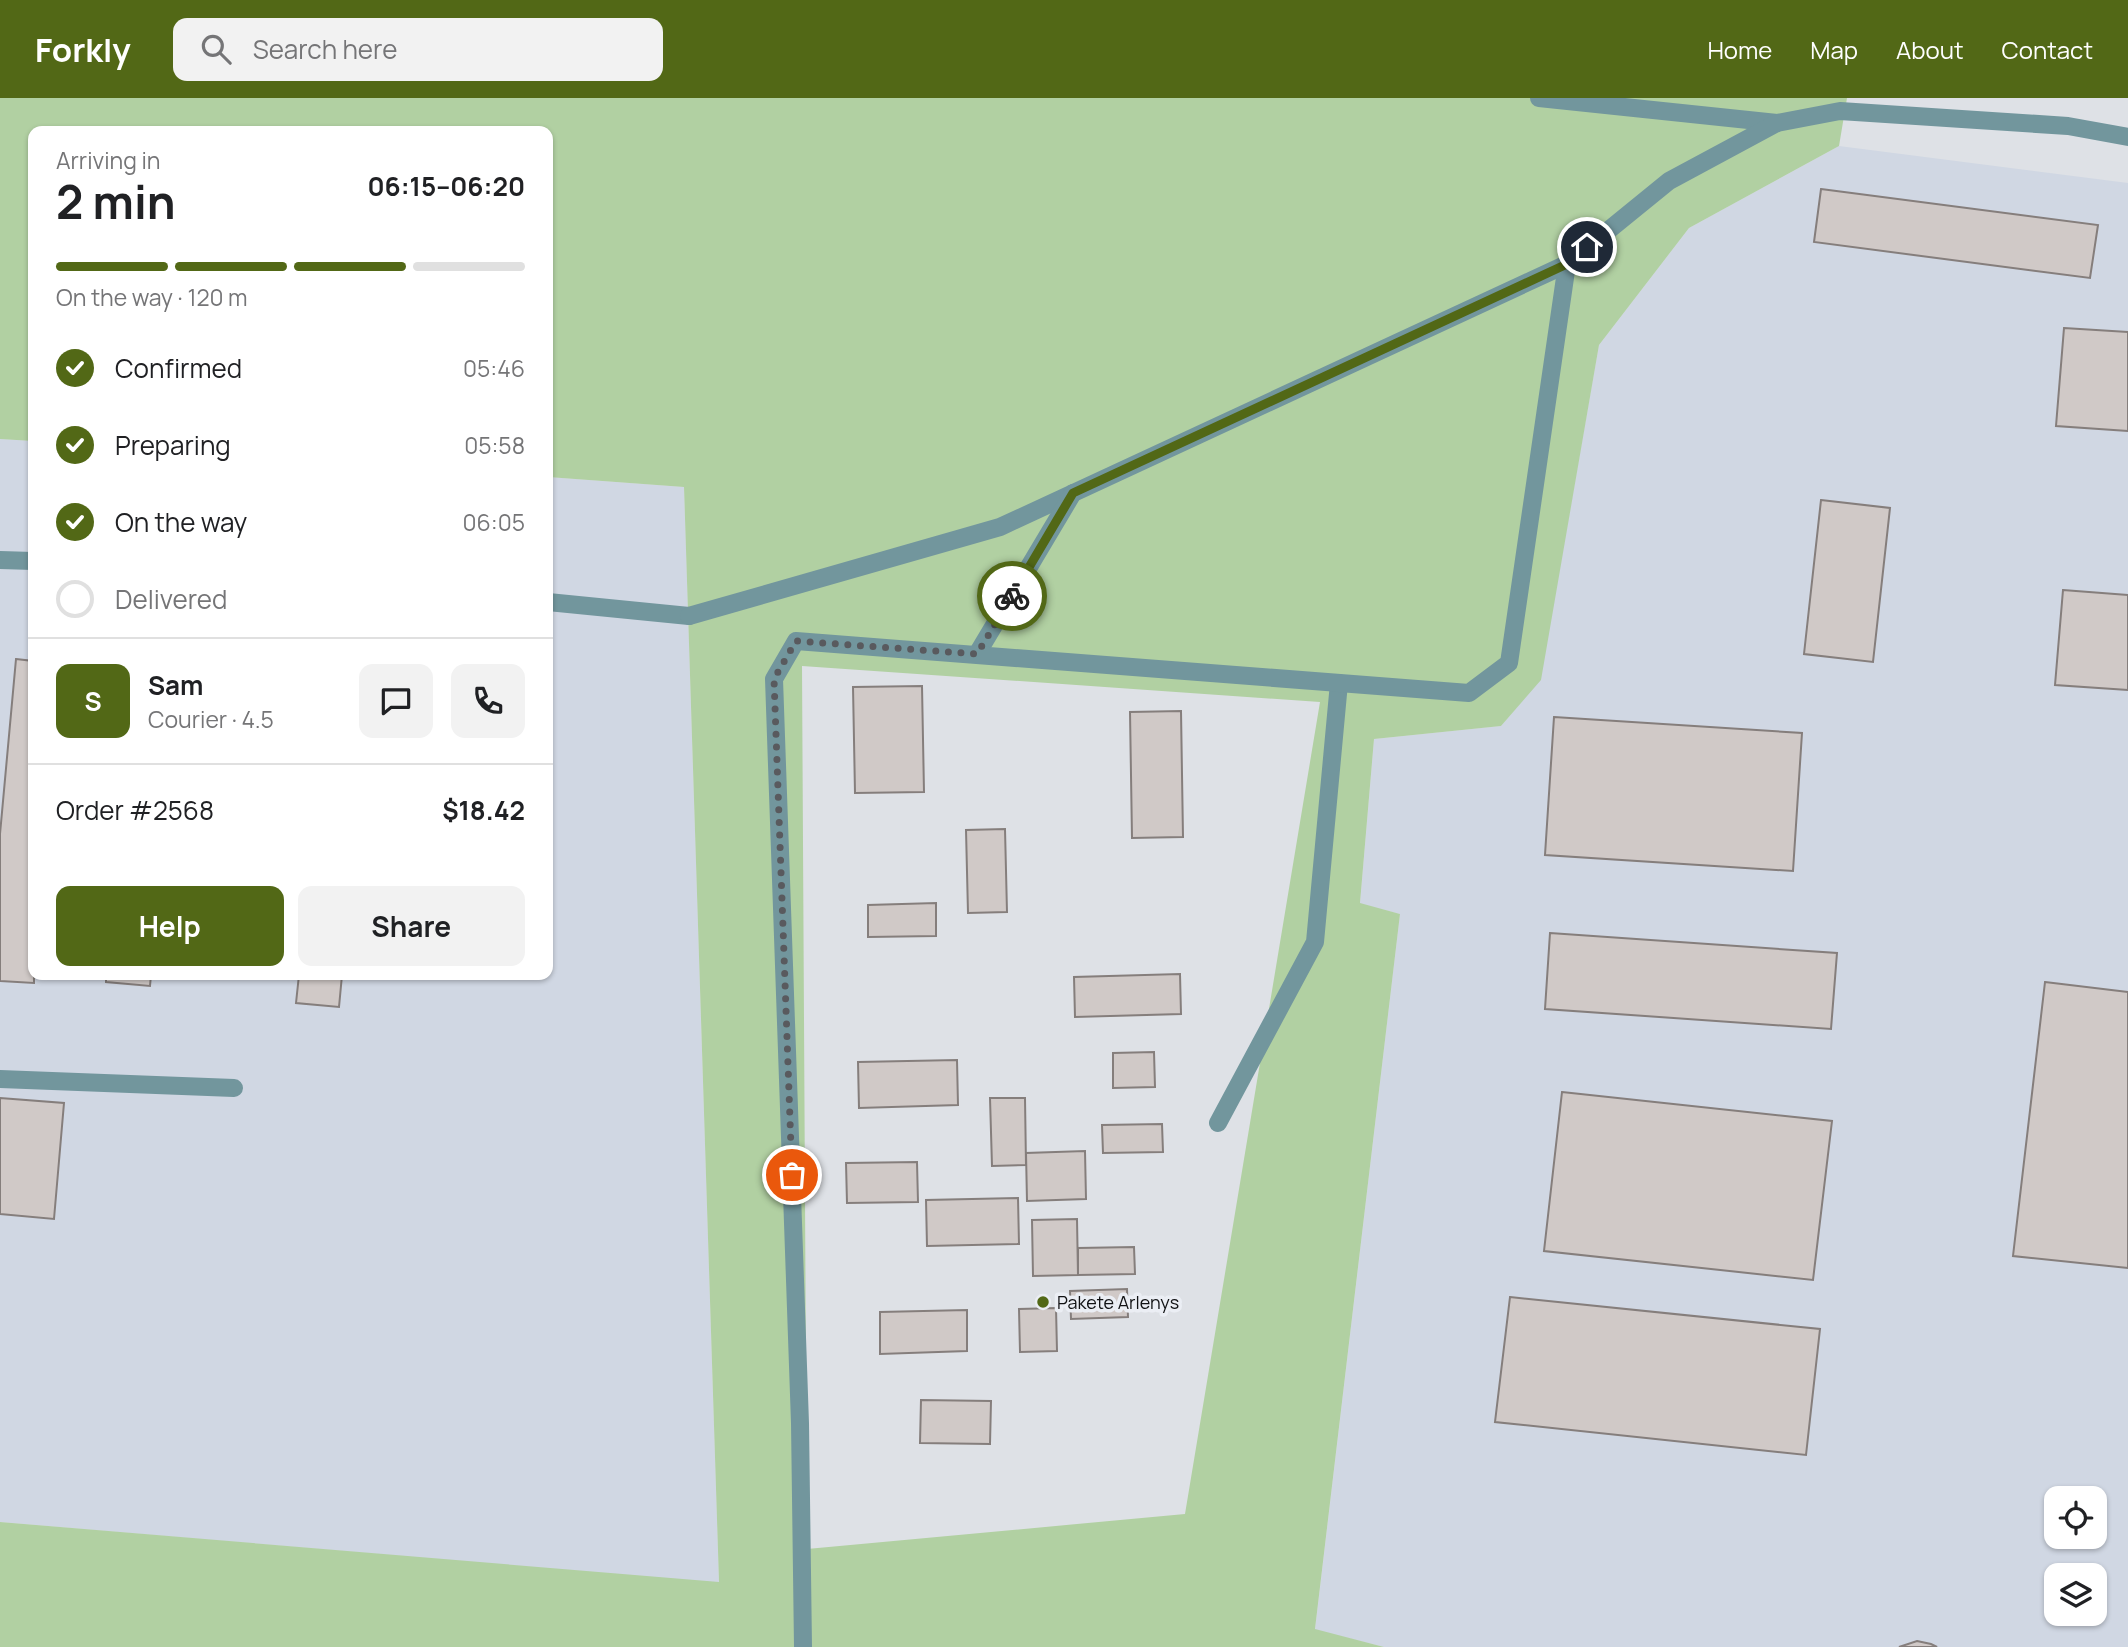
<!DOCTYPE html>
<html lang="en">
<head>
<meta charset="utf-8">
<style>
	body { margin:0; font-family:Manrope,sans-serif; background:#f2f2f2; color:#202124; height:100vh; display:flex; flex-direction:column; font-size:26px; white-space:nowrap }
	* { box-sizing:border-box; margin:0 }
	p { font-size:23px; color:#757577 }
	.icon { flex:none; width:38px; height:38px; fill:none; stroke:currentColor; stroke-width:2; stroke-linecap:round; stroke-linejoin:round }
	.map { position:relative; flex:1; overflow:hidden }
	.details { position:absolute; left:28px; top:28px; width:525px; height:854px; display:flex; flex-direction:column; background:#fff; border-radius:14px; box-shadow:0 2px 5px #0004 }
	.details>* { flex:none }
	.buttons { position:absolute; left:2044px; top:1388px; display:grid; gap:14px }
	.buttons a { display:grid; place-items:center; width:63px; height:63px; border-radius:14px; background:#fff; box-shadow:0 2px 5px #0004; font-size:35px }
	.pin { position:absolute; display:grid; place-items:center; width:60px; height:60px; color:#fff; margin:-30px; border:4px solid #fff; border-radius:50%; box-shadow:0 2px 7px #0007 }
	.courier { position:absolute; display:grid; place-items:center; width:70px; height:70px; margin:-35px; border:5px solid #526816; border-radius:50%; background:#fff; color:#222; box-shadow:0 2px 9px #0007 }
	.overview em { font-style:normal; font-weight:700 }
	.overview div { display:flex; flex-direction:column-reverse }
	.overview { display:flex; align-items:center; justify-content:space-between; height:119px; padding:0 28px }
	h1 { font-size:46px; font-weight:700; line-height:52px }
	.bar { display:grid; grid-template-columns:repeat(4,1fr); gap:10px 7px; align-content:center; height:84px; padding:0 28px }
	.bar i { height:9px; border-radius:5px; background:#e0e0e0 }
	.bar .active { background:#526816 }
	.bar p { grid-column:span 4 }
	.line { display:flex; align-items:center; gap:18px; padding:0 28px; border-top:2px solid #e0e0e0 }
	.line div { flex:1 }
	.round { display:grid; place-items:center; flex:none; width:74px; height:74px; border-radius:14px; background:#f2f2f2 }
	ol { padding:0 28px; list-style:none }
	li { display:flex; align-items:center; gap:21px; height:77px }
	li p { margin-inline-start:auto }
	li .icon { padding:7px; border-radius:50%; background:#526816; color:#fff; stroke-width:4 }
	li:last-child { color:#757577 }
	li i { width:38px; height:38px; border:4px solid #e0e0e0; border-radius:50% }
	.primary-button { display:flex; gap:14px; margin-top:auto; padding:14px 28px }
	.primary-button a { flex:1; height:80px; border-radius:14px; background:#526816; color:#fff; font-size:28px; font-weight:700; line-height:80px; text-align:center }
	.primary-button a+a { background:#f2f2f2; color:#202124 }
	header { display:flex; align-items:center; gap:42px; box-sizing:border-box; height:98px; padding:0 35px; background:#526816; color:#fff }
	header strong { font-size:33px }
	nav { display:flex; gap:38px; margin-inline-start:auto; font-size:24px }
	.search { width:490px; height:63px; background:#f2f2f2; display:flex; align-items:center; gap:18px; box-sizing:border-box; padding:0 24px; border-radius:14px; color:#757577; font-size:26px }
	.map>svg:first-child { display:block }
	.built { fill:#d0d7e3; fill-rule:evenodd }
	.green { fill:#b1d0a2; fill-rule:evenodd }
	.building { fill:#d0c9c7; stroke:#857e7c; stroke-width:2 }
	.lines { fill:none; stroke-linecap:round; stroke-linejoin:round }
	.service { stroke:#72969d; stroke-width:18 }
	.minor { stroke:#72969d; stroke-width:18 }
	.done { stroke:#595a5e; stroke-width:7; stroke-dasharray:0 12.6 }
	.route { stroke:#526816; stroke-width:9 }
	.poi-dot { fill:#526816; stroke:#ebeef4; stroke-width:2.5 }
	.labels { text-anchor:middle; dominant-baseline:central; stroke-width:7; stroke-linejoin:round; paint-order:stroke }
	.poi-label { font-size:18px; fill:#111214; stroke:#ebeef4; text-anchor:start }
</style>
</head>
<body>
<header>
<strong>Forkly</strong>
<div class="search"><svg class="icon" aria-label="search" viewBox="0 0 24 24"><circle cx="10" cy="10" r="6"/><path d="M15 15l6 6"/></svg>Search here</div>
<nav><a>Home</a><a>Map</a><a>About</a><a>Contact</a></nav>
</header>
<div class="map">
<svg width="2128" height="1549" viewBox="0 0 2128 1549">
	<rect width="100%" height="100%" fill="#dee1e6"/>
	<g class="built">
		<path d="M1839,48L2128,85V1549H1384L1315,1532L1400,816L1360,806L1374,641L1501,628L1540,582L1599,247L1689,130ZM2056,1400H2095V1438H2056ZM2056,1477H2095V1516H2056Z"/>
		<polygon points="0,341 33,343 33,877 548,877 548,379 684,389 719,1485 0,1424"/>
	</g>
	<path class="green" d="M0,0H1847L1839,48L1689,130L1599,247L1541,582L1501,628L1374,641L1360,805L1400,816L1315,1531L1384,1549H0V1424L719,1484L684,389L548,379V33H33V343L0,341ZM802,568L1320,604L1185,1416L807,1451Z"/>
	<g class="building">
		<polygon points="1821,91 2098,127 2090,180 1814,144"/>
		<polygon points="2064,230 2128,234 2128,333 2056,328"/>
		<polygon points="1821,402 1890,410 1873,564 1804,556"/>
		<polygon points="2063,492 2128,497 2128,592 2055,587"/>
		<polygon points="16,561 33,563 34,885 0,883 0,736"/>
		<polygon points="922,588 924,694 855,695 853,589"/>
		<polygon points="1181,613 1183,739 1132,740 1130,614"/>
		<polygon points="1554,619 1802,635 1793,773 1545,757"/>
		<polygon points="1005,731 1007,814 968,815 966,732"/>
		<polygon points="936,805 936,838 868,839 868,807"/>
		<polygon points="1550,835 1837,855 1831,931 1545,911"/>
		<polygon points="1180,876 1181,916 1075,919 1074,879"/>
		<polygon points="106,877 151,877 150,888 106,884"/>
		<polygon points="299,877 342,877 339,909 296,905"/>
		<polygon points="2045,884 2128,894 2128,1170 2013,1158"/>
		<polygon points="1154,954 1155,989 1113,990 1113,955"/>
		<polygon points="957,962 958,1007 859,1010 858,964"/>
		<polygon points="1562,994 1832,1023 1813,1182 1544,1153"/>
		<polygon points="0,1000 64,1005 54,1121 0,1116"/>
		<polygon points="990,1000 1025,1000 1026,1067 992,1068"/>
		<polygon points="1162,1026 1163,1054 1103,1055 1102,1027"/>
		<polygon points="1085,1053 1086,1101 1027,1103 1026,1055"/>
		<polygon points="917,1064 918,1104 847,1105 846,1065"/>
		<polygon points="1018,1100 1019,1146 927,1148 926,1102"/>
		<polygon points="1077,1121 1078,1177 1033,1178 1032,1122"/>
		<polygon points="1134,1149 1135,1176 1078,1177 1078,1150"/>
		<polygon points="1127,1191 1128,1219 1071,1221 1070,1193"/>
		<polygon points="1510,1199 1820,1231 1806,1357 1495,1324"/>
		<polygon points="1056,1210 1057,1253 1020,1254 1019,1211"/>
		<polygon points="967,1212 967,1253 880,1256 880,1214"/>
		<polygon points="921,1302 991,1303 990,1346 920,1345"/>
		<polygon points="1917,1543 1931,1546 1937,1549 1899,1549"/>
	</g>
	<g class="lines">
		<g class="service">
			<polyline points="0,462 33,463"/>
			<polyline points="548,504 689,518"/>
			<polyline points="0,981 234,990"/>
			<polyline points="1218,1025 1315,844 1339,585"/>
		</g>
		<g class="minor">
			<polyline points="1539,0 1777,25"/>
			<polyline points="689,518 1000,429 1567,166 1669,83 1777,25 1840,13 2068,28 2128,39"/>
			<polyline points="977,556 1073,395"/>
			<polyline points="803,1549 800,1325 774,581 796,543 1469,595 1509,565 1567,166"/>
		</g>
	</g>
	<g class="lines">
		<polyline class="done" points="792,1077 774,581 796,543 977,556 1012,498"/>
		<polyline class="route" points="1012,498 1073,395 1567,166 1587,149"/>
	</g>
	<circle class="poi-dot" cx="1043" cy="1204" r="7"/>
	<g class="labels">
		<g class="poi-label">
			<text x="1057" y="1204">Pakete Arlenys</text>
		</g>
	</g>
</svg>
<div class="buttons">
<a><svg class="icon" aria-label="locate" viewBox="0 0 24 24"><circle cx="12" cy="12" r="6"/><path d="M12 2v4M12 18v4M2 12h4M18 12h4"/></svg></a>
<a><svg class="icon" aria-label="layers" viewBox="0 0 24 24"><path d="M12 4l9 5-9 5-9-5zM3 14l9 5 9-5"/></svg></a>
</div>
<div class="pin" style="left:792px;top:1077px;background:#ea580c"><svg class="icon" aria-label="bag" viewBox="0 0 24 24"><path d="M5 8h14l-1 12H6zM9 8a3 3 0 0 1 6 0"/></svg></div>
<div class="pin" style="left:1587px;top:149px;background:#1f2937"><svg class="icon" aria-label="home" viewBox="0 0 24 24"><path d="M3 11l9-7 9 7M6 9v11h12V9"/></svg></div>
<div class="courier" style="left:1012px;top:498px"><svg class="icon" aria-label="bike" viewBox="0 0 24 24"><circle cx="6" cy="16" r="4"/><circle cx="18" cy="16" r="4"/><path d="M6 16l4-8h5l3 8M10 8l3 8H6M13 5h3"/></svg></div>
<section class="details">
<div class="overview"><div><h1>2 min</h1><p>Arriving in</p></div><em>06:15–06:20</em></div>
<div class="bar"><i class="active"></i><i class="active"></i><i class="active"></i><i></i><p>On the way · 120 m</p></div>
<ol>
<li><svg class="icon" aria-label="check" viewBox="0 0 24 24"><path d="M5 12l5 5 9-10"/></svg>Confirmed<p>05:46</p></li>
<li><svg class="icon" aria-label="check" viewBox="0 0 24 24"><path d="M5 12l5 5 9-10"/></svg>Preparing<p>05:58</p></li>
<li><svg class="icon" aria-label="check" viewBox="0 0 24 24"><path d="M5 12l5 5 9-10"/></svg>On the way<p>06:05</p></li>
<li><i></i>Delivered</li>
</ol>
<div class="line" style="height:126px"><b class="round" style="background:#526816;color:#fff">S</b><div><b>Sam</b><p>Courier · 4.5</p></div><a class="round"><svg class="icon" aria-label="chat" viewBox="0 0 24 24"><path d="M4 5h16v11H9l-5 4z"/></svg></a><a class="round"><svg class="icon" aria-label="phone" viewBox="0 0 24 24"><path d="M5 4h4l2 5-3 2q2 4 5 5l2-3 5 2v4C11 20 4 13 5 4z"/></svg></a></div>
<div class="line" style="height:91px"><div>Order #2568</div><b>$18.42</b></div>
<div class="primary-button"><a>Help</a><a>Share</a></div>
</section>
</div>
</body>
</html>
